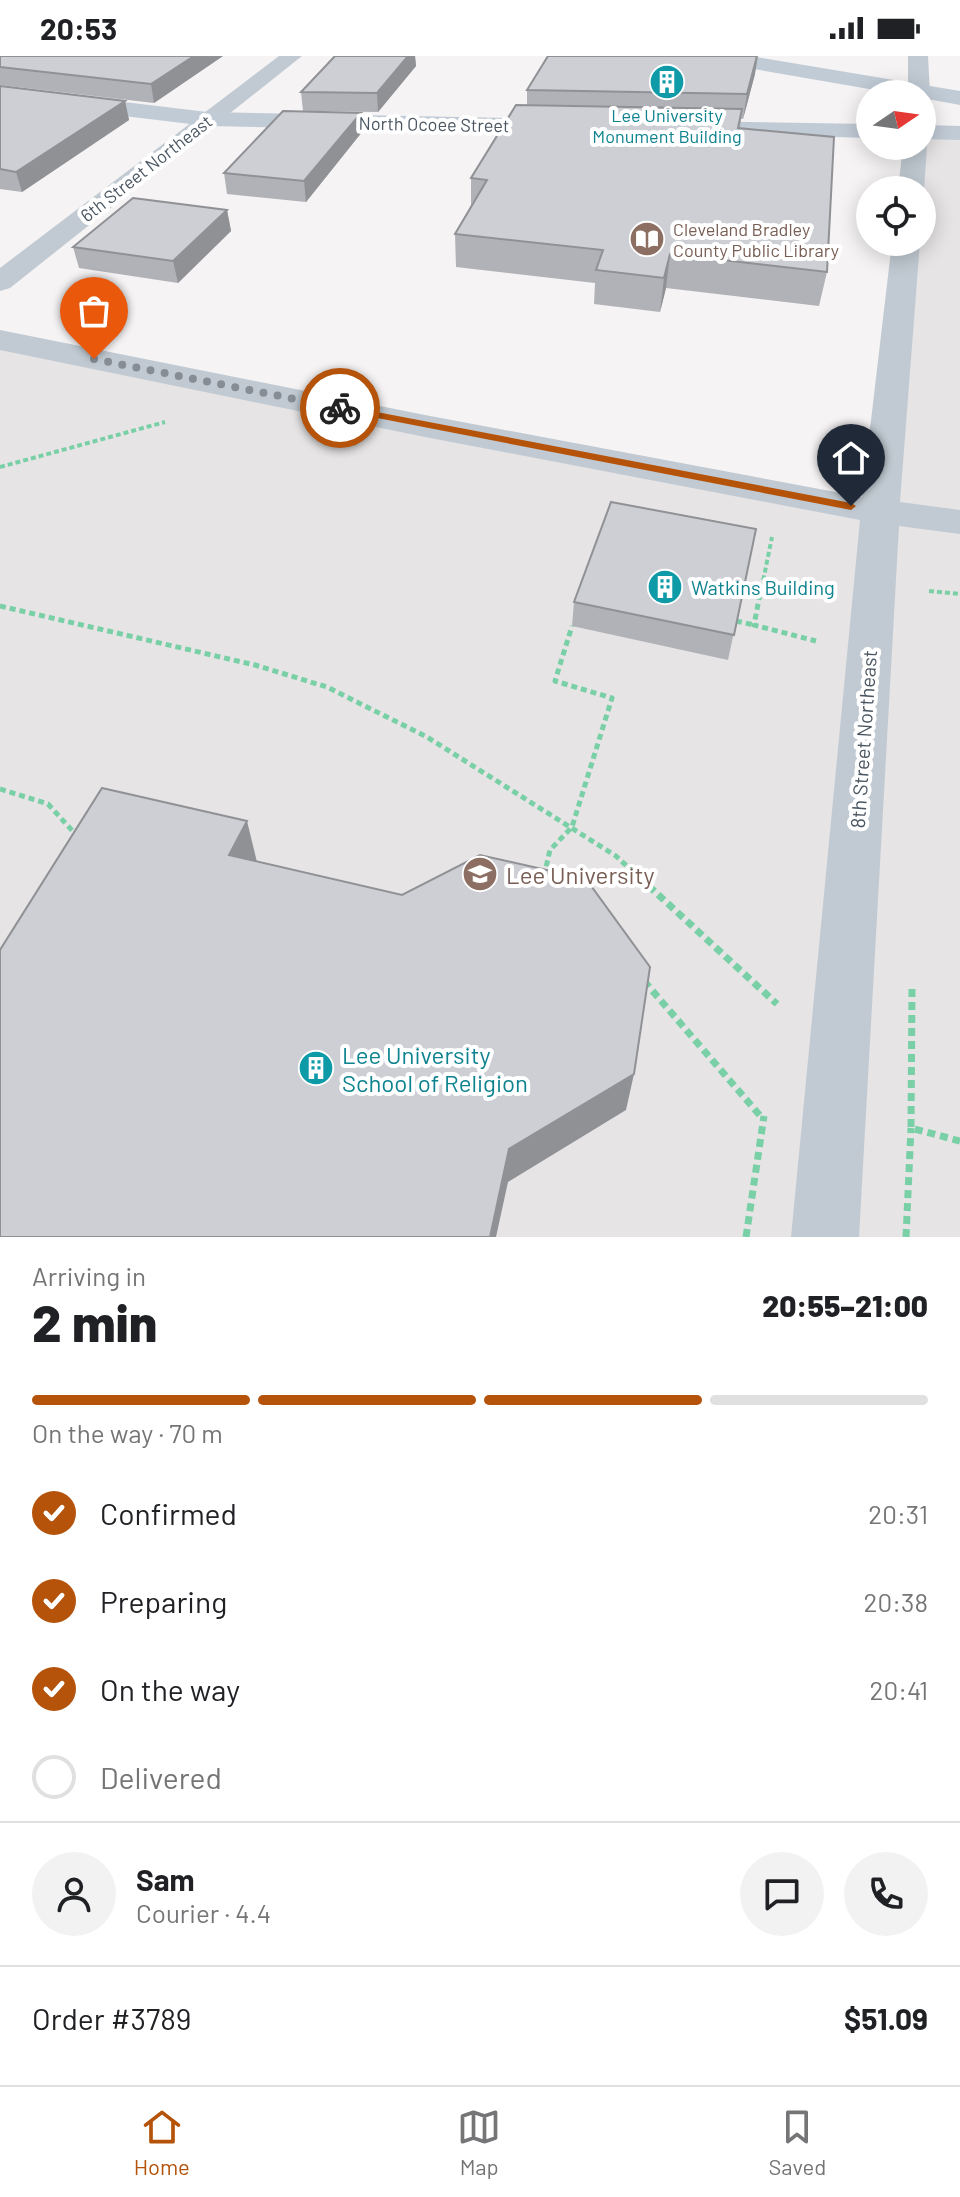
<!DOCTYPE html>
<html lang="en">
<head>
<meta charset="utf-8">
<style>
	body { margin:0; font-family:Barlow,sans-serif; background:#f2f2f2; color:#202124; height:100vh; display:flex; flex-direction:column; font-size:30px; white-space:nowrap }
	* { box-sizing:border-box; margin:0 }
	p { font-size:26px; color:#757577 }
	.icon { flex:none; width:44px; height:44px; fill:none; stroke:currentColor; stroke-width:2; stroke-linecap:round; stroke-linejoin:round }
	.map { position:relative; height:1181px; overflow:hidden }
	.details { display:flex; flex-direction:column; background:#fff; flex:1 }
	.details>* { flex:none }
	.needle { width:52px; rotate:77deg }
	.fabs { position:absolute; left:856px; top:24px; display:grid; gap:16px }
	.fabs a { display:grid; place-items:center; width:80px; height:80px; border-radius:50%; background:#fff; box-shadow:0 4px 20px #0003; font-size:40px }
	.pin { position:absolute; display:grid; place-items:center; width:68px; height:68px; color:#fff; margin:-82px -34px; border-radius:50% 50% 50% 0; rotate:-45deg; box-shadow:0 0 8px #0007 }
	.pin .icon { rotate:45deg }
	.courier { position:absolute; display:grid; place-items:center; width:80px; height:80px; margin:-40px; border:6px solid #b45309; border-radius:50%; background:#fff; color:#222; box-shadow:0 2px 10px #0007 }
	.headline em { font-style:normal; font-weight:800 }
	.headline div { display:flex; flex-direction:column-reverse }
	.headline { display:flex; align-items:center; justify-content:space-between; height:136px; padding:0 32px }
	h1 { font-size:52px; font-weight:800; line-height:60px }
	.bar { display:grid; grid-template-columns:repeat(4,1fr); gap:12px 8px; align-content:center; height:96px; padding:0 32px }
	.bar i { height:10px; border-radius:6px; background:#e0e0e0 }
	.bar .selected { background:#b45309 }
	.bar p { grid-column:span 4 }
	.line { display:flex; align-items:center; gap:20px; padding:0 32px; border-top:2px solid #e0e0e0 }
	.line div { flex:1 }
	.round { display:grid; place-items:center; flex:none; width:84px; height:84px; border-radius:42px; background:#f2f2f2 }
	ol { padding:0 32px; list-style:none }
	li { display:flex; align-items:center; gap:24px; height:88px }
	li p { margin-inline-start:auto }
	li .icon { padding:8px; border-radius:50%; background:#b45309; color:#fff; stroke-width:4 }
	li:last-child { color:#757577 }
	li i { width:44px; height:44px; border:4px solid #e0e0e0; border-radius:50% }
	.status { display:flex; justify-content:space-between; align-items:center; height:56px; padding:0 40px; background:#fff; direction:ltr }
	.status svg { height:22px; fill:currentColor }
	.menu { display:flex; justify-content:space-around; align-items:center; height:112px; border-top:2px solid #e0e0e0; background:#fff; font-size:22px; color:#757577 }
	.menu a { display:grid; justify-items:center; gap:4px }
	.menu .selected { color:#b45309 }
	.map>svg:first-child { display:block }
	.education { fill:#e6e4e5 }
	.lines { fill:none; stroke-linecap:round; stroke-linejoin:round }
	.path-far2 { stroke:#7ad0a6; stroke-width:4; stroke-dasharray:5 3; stroke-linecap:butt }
	.path-far1 { stroke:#7ad0a6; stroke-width:5; stroke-dasharray:6 4; stroke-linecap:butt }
	.path { stroke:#7ad0a6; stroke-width:7; stroke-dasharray:8 5; stroke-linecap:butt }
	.street { fill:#c1cad2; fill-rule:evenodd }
	.secondary { fill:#c1cbd6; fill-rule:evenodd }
	.wall { fill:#b0b2b7 }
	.shaded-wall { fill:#909195 }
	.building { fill:#cdcfd5; stroke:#909195; stroke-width:2 }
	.route { fill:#b45309 }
	.done { stroke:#868d94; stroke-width:8; stroke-dasharray:0 14.4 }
	.labels { text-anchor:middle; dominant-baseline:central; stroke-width:8; stroke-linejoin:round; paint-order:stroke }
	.far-culture-label { font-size:18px; fill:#0d838f; stroke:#fff }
	.far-street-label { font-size:18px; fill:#4a5661; stroke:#fff }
	.far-education-label { font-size:18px; fill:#785e54; stroke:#fff; text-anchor:start }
	.culture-label { font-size:20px; fill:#0d838f; stroke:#fff; text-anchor:start }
	.street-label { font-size:20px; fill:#4a5661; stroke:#fff }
	.near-education-label { font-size:24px; fill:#785e54; stroke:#fff; text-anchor:start }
	.near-culture-label { font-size:24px; fill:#0d838f; stroke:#fff; text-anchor:start }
</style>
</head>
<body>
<div class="status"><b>20:53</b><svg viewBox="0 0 49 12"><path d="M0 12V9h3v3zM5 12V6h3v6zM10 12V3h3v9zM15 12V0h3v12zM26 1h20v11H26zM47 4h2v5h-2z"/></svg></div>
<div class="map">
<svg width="960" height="1181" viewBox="0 0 960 1181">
	<rect width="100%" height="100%" fill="#f5f3f3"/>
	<polygon class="education" points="922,76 960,77 960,1181 0,1181 0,283 879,456 906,186 922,186"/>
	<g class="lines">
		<g class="path-far2">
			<polyline points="0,411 165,366"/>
			<polyline points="929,535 960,538"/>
			<polyline points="760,540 772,481"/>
		</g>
		<g class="path-far1">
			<polyline points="760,538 754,569 816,585"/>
			<polyline points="0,550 255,609 327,631 427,681 616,800 641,823"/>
			<polyline points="736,565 754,569"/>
			<polyline points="0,733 48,748 78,781"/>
			<polyline points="544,820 550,794 572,771 612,642 555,625 572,570"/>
		</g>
		<g class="path">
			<polyline points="639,821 777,948"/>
			<polyline points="644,925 763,1063"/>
			<polyline points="912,933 911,1072 960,1085"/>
			<polyline points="746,1181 764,1060"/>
			<polyline points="906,1181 911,1072"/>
		</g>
		<g class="street">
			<polygon points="279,0 302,0 10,232 0,235 0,212"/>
			<polygon points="908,0 928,0 930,38 927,43 922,44 922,38 908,38"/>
			<polygon points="922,84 927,90 924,134 922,137 922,134 898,134 903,90 922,90"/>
			<polygon points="892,186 920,186 900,446 960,454 960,478 899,470 859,1181 791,1181 860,464 425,381 0,294 0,274 425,359 862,441"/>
		</g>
		<g class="secondary">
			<polygon points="703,0 750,0 960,35 960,49 922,42 922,38 898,38 713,6"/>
			<polygon points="0,31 207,56 564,63 572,65 576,70 572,75 564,77 207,70 0,45"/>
			<polygon points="693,65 870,68 870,82 685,77 681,72 685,67"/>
			<polygon points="922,69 960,70 960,84 922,83"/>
		</g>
	</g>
	<g class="wall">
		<polygon points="0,0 223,0 154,47 0,29"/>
		<polygon points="335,0 415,0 416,10 378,56 303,55 301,36"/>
		<polygon points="755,18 743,63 741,63 740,72 827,216 819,250 666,232 660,256 594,248 595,227 456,211 455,178 471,150 471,122 527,50 527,34"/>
		<polygon points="0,30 125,45 129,64 22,136 0,133"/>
		<polygon points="362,76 306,146 227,138 224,117"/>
		<polygon points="227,154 231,175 178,227 79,212 73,191"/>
		<polygon points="756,473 728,604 572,570 574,546"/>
	</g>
	<g class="shaded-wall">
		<polygon points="194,0 223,0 154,47 151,28"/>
		<polygon points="408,0 415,0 416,10 378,56 377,37"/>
		<polygon points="758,0 755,18 743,63 747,38"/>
		<polygon points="125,45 129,64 22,136 16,116"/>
		<polygon points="361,57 362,76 306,146 304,125"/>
		<polygon points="227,154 231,175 178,227 173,205"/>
		<polygon points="670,198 666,232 660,256 664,222"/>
		<polygon points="247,765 257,806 229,799"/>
		<polygon points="634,1018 626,1054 508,1126 496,1181 490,1181 509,1093"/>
	</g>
	<g class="building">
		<polygon points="0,0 194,0 151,28 0,11"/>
		<polygon points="335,0 408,0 377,37 301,36"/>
		<polygon points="548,0 757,0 747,38 527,34"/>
		<polygon points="0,30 125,45 16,116 0,113"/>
		<polygon points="516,49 742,53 738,72 834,81 827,216 670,198 664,222 596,214 603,194 455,178 487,124 471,122"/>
		<polygon points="283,55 361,57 304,125 224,117"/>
		<polygon points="133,142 227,154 173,205 73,191"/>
		<polygon points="611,446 756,473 734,579 574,546"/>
		<polygon points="102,732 247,765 229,799 402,839 480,799 586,823 650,911 634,1018 509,1093 490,1181 0,1181 0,894"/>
	</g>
	<polygon class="route" points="340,349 851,447 856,450 851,454 336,354 334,352"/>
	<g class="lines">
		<polyline class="done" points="94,303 340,352"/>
	</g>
	<defs>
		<symbol id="building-disc" viewBox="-11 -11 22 22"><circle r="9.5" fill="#0f9aa8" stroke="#fff"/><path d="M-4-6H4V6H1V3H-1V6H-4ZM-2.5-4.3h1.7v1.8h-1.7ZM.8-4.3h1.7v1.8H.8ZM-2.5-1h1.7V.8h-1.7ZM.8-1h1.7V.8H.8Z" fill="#fff"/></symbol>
		<symbol id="library-disc" viewBox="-11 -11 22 22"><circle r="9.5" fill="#8d6e63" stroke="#fff"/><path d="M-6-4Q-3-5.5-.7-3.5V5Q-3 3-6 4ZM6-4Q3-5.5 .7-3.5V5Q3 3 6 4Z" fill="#fff"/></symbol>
		<symbol id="university-disc" viewBox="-11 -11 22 22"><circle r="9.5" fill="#8d6e63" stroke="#fff"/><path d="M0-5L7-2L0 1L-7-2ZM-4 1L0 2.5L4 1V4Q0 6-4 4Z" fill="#fff"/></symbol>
	</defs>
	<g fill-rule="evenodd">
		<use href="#building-disc" x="647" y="6" width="40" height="40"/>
		<use href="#library-disc" x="627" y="163" width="40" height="40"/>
		<use href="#building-disc" x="645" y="511" width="40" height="40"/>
		<use href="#university-disc" x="460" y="798" width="40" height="40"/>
		<use href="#building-disc" x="296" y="992" width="40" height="40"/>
	</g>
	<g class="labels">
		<g class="far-culture-label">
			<text x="667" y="59">Lee University<tspan x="667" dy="21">Monument Building</tspan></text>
		</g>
		<g class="far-street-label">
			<text transform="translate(434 68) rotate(1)">North Ocoee Street</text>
			<text transform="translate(146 112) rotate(-38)">6th Street Northeast</text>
		</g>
		<g class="far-education-label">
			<text x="673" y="173">Cleveland Bradley<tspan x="673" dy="21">County Public Library</tspan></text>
		</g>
		<g class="culture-label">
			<text x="691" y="531">Watkins Building</text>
		</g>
		<g class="street-label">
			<text transform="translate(863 683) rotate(-86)">8th Street Northeast</text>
		</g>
		<g class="near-education-label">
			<text x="506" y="818">Lee University</text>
		</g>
		<g class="near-culture-label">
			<text x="342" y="998">Lee University<tspan x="342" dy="28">School of Religion</tspan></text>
		</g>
	</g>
</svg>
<div class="fabs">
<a><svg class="needle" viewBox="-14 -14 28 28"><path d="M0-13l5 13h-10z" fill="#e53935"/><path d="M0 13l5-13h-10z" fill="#757577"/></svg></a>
<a><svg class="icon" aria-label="locate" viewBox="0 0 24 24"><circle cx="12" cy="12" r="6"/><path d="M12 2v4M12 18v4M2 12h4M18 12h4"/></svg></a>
</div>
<div class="pin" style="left:94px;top:303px;background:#ea580c"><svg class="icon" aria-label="bag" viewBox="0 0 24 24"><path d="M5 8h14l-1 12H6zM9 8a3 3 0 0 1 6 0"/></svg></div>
<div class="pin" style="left:851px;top:450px;background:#1f2937"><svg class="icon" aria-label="home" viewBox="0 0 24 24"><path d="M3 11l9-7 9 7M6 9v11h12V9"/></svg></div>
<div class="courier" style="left:340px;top:352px"><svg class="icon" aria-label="bike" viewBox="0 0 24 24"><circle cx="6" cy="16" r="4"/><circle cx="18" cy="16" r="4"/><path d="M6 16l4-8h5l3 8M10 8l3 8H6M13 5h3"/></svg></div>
</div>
<section class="details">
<div class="headline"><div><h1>2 min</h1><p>Arriving in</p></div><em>20:55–21:00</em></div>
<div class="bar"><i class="selected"></i><i class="selected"></i><i class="selected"></i><i></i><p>On the way · 70 m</p></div>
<ol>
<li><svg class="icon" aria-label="check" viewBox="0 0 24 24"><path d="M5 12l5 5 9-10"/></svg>Confirmed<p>20:31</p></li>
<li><svg class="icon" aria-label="check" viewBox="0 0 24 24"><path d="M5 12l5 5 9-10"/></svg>Preparing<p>20:38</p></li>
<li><svg class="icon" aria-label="check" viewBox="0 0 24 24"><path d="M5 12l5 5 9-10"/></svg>On the way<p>20:41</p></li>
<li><i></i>Delivered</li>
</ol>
<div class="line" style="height:144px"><a class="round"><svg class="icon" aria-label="person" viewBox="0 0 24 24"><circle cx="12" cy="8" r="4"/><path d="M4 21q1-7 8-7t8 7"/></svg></a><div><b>Sam</b><p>Courier · 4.4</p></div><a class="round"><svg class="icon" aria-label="chat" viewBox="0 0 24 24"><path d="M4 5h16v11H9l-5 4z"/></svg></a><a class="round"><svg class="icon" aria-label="phone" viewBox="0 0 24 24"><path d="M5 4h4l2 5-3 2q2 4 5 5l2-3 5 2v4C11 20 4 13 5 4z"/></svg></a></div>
<div class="line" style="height:104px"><div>Order #3789</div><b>$51.09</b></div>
</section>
<nav class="menu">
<a class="selected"><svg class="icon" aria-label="home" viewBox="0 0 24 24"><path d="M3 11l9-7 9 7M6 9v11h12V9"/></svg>Home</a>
<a><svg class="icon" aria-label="map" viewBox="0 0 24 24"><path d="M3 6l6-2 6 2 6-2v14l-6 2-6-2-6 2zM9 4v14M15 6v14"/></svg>Map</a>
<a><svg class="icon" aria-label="saved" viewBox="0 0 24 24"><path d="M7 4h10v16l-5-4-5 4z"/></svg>Saved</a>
</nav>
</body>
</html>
